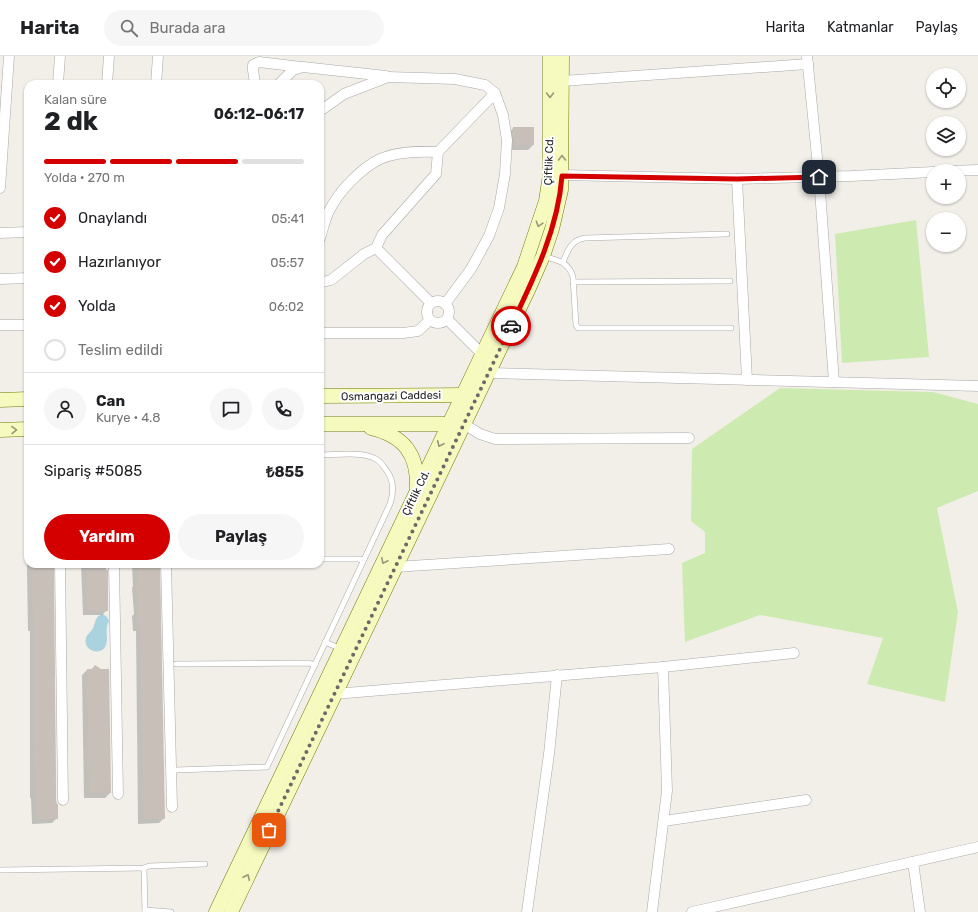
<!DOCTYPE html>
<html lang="tr">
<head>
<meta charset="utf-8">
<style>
	body { margin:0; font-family:Rubik,sans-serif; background:#f6f6f6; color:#202124; height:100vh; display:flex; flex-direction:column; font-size:15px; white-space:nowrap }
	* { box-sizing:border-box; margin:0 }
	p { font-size:13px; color:#757577 }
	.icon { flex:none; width:22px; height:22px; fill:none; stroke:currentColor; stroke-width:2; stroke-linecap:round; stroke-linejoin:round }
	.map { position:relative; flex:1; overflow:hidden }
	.sheet { position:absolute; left:24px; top:24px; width:300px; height:488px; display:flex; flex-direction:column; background:#fff; border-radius:12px; box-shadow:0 1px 3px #0004 }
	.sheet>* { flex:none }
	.controls { position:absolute; left:926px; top:12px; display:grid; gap:8px }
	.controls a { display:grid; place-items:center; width:40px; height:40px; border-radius:50%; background:#fff; box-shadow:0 1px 3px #0004; font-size:20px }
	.pin { position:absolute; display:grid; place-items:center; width:34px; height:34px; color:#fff; margin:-17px; border-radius:8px; box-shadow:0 2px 6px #0006 }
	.courier { position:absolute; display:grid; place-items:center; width:40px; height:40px; margin:-20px; border:3px solid #d40000; border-radius:50%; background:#fff; color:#222; box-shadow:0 1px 5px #0007 }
	.head em { font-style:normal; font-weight:700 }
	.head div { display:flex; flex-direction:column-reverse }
	.head { display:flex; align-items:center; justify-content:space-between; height:68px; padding:0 20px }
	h1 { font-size:26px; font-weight:700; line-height:30px }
	.bar { display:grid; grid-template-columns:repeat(4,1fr); gap:6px 4px; align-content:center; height:48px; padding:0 20px }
	.bar i { height:5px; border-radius:3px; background:#e0e0e0 }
	.bar .current { background:#d40000 }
	.bar p { grid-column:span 4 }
	.line { display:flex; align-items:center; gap:10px; padding:0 20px; border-top:1px solid #e0e0e0 }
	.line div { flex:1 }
	.round { display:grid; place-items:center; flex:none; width:42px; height:42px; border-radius:21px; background:#f6f6f6 }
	ol { padding:0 20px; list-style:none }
	li { display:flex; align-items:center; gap:12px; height:44px }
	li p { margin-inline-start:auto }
	li .icon { padding:4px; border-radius:50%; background:#d40000; color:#fff; stroke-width:4 }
	li:last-child { color:#757577 }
	li i { width:22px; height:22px; border:2px solid #e0e0e0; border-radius:50% }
	.cta { display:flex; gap:8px; margin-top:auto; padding:8px 20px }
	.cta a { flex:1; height:46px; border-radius:24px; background:#d40000; color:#fff; font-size:16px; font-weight:700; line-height:46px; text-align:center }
	.cta a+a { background:#f6f6f6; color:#202124 }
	header { display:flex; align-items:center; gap:24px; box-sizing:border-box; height:56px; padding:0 20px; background:#fff; border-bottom:1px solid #e0e0e0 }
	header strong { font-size:19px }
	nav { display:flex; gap:22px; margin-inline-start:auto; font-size:14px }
	.search { width:280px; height:36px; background:#f6f6f6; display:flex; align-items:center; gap:10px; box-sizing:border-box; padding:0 14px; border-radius:22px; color:#757577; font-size:15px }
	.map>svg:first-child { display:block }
	.grass { fill:#cdebb0 }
	.water { fill:#aad3df }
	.shadow { fill:#0003 }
	.building { fill:#c7bfb8 }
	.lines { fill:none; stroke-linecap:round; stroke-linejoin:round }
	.lane-casing { stroke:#a9a9a9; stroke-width:6 }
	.street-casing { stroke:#a9a9a9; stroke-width:11 }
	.secondary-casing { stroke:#707d05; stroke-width:15 }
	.lane { stroke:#fff; stroke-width:5 }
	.street { stroke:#fff; stroke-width:10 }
	.secondary { stroke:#f7fabf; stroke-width:14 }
	.oneway { stroke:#979978 }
	.done { stroke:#6b6a68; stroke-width:4; stroke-dasharray:0 7.2 }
	.route { stroke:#d40000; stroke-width:5 }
	.labels { text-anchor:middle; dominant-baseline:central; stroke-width:4; stroke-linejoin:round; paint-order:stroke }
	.street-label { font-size:11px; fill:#222; stroke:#fff }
</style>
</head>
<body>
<header>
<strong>Harita</strong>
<div class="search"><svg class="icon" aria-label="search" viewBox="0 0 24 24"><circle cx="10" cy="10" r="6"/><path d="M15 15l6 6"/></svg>Burada ara</div>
<nav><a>Harita</a><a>Katmanlar</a><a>Paylaş</a></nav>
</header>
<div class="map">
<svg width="978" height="856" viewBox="0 0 978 856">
	<rect width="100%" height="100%" fill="#f2efe9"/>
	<g class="grass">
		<polygon points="916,164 929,301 842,307 835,178"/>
		<polygon points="780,332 933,336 978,348 978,435 937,452 958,556 945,646 867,628 883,582 760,559 685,586 682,507 705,497 705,476 691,465 692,393"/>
	</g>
	<path class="water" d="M103,558L107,561L109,565C104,575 109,581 106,589C102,601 82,595 86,582C87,578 91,576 93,572C96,565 95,560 103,558Z"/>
	<g class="shadow">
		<polygon points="513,72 533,89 528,94 509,94 509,77"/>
		<polygon points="28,417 28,430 27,430 27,418"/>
		<polygon points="28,448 28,508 53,508 56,744 57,762 52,767 32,768 31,742 30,742 30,575 28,575 26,450"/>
		<polygon points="81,508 106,508 107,554 102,559 83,559"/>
		<polygon points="132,508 159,508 164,762 159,767 138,768 136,575 133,575 132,560 134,558 132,532 133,530"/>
		<polygon points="95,610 101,614 110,737 105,742 84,742 82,619 87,614 91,614"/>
	</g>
	<g class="building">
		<rect x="513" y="71" width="21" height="18"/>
		<polygon points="32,508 54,508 56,744 57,748 58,748 58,763 36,763 36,737 35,737 34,570 33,570"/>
		<polygon points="137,508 160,508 165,763 143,763 140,570 138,570 137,554 138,554 136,526 138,526"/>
		<polygon points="93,510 100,514 108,514 108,555 87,555 86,515 91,515"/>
		<polygon points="95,609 101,613 109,613 111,737 89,737 87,613 92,613"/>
	</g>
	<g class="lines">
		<defs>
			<g id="lane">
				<path d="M543,200C558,205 568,205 573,221L576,269L578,272H731"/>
				<path d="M563,206C568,194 571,184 585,182L727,178"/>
				<polyline points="573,226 730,225"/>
				<polyline points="320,503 358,503 363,504"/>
				<polyline points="325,586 341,593"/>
				<polyline points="176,608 308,607 315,609"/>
				<path d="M176,714L267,711L390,448C394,436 394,425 387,415C383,410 381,406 376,403C363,395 335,399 320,399"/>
				<polyline points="144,812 145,856"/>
				<polyline points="0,814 144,812 149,810 205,808"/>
				<polyline points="145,854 171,856"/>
			</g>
			<g id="street">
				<polyline points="807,0 819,121 834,326"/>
				<polyline points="562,25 808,8"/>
				<polyline points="58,28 60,0"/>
				<polyline points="107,28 109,0"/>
				<polyline points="156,28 158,0"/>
				<polyline points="255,28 253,14 253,9 259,6 301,11"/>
				<polyline points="279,28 293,14 303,11 386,20"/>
				<polyline points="320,55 344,38 388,21 455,23 485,29 495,37 503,59 507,84 505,118 499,152 489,180 471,213 445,248"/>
				<polyline points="949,115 978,114"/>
				<polyline points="562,119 737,123 851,120 933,116"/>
				<polyline points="737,123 747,324"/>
				<polyline points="0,132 9,0"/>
				<polyline points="0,177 28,176"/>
				<path d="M320,182C323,173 325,163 329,155C339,135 360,113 380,103C398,95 419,95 438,96"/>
				<polyline points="376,192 431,247"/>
				<polyline points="0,223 28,222"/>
				<polyline points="320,224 323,226 331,224 364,198 376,192 382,179 436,118 438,96 495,37"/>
				<circle cx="438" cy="256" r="11"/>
				<polyline points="447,263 482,298"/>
				<polyline points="0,269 28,269"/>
				<polyline points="320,277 403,277 418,275 430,264"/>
				<polyline points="488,317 978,330"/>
				<polyline points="464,368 480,378 495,383 689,382"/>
				<polyline points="60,508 63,744"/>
				<polyline points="114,508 118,738"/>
				<polyline points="166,508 172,751"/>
				<polyline points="395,511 669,493"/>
				<polyline points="334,638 663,611 794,597"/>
				<polyline points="664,765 806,744"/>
				<polyline points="913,806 920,856"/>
				<polyline points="527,856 549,698 557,619"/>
				<polyline points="652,856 667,735 663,611"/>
				<polyline points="692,856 978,791"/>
			</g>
			<g id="secondary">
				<polyline points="320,340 470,339"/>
				<polyline points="0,344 28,343"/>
				<polyline points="320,368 458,368"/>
				<path d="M371,372C404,380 418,398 417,432"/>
				<polyline points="0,374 28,373"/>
				<polyline points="216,856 524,211 546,145 550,119 550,0"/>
				<polyline points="231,856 529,232 543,200 552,173 561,134 562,0"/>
			</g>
		</defs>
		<use href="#lane" class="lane-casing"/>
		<use href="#street" class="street-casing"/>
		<use href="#secondary" class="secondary-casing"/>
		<use href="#lane" class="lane"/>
		<use href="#street" class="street"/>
		<use href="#secondary" class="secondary"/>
	</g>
	<defs><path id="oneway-chevron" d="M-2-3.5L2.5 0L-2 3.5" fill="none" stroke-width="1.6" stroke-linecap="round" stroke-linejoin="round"/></defs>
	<g class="oneway">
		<use href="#oneway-chevron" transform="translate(550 39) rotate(90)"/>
		<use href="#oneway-chevron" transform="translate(562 102) rotate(-90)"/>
		<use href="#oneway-chevron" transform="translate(539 168) rotate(107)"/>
		<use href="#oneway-chevron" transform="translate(14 374) rotate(-1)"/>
		<use href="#oneway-chevron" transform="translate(440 388) rotate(115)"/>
		<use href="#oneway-chevron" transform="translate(384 505) rotate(116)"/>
		<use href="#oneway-chevron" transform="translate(247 821) rotate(-65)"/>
	</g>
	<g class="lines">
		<polyline class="done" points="269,774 511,270"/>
		<path class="route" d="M511,270C534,222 558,173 562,120L737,123L819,121"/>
	</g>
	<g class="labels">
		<g class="street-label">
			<text transform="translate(549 105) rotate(-88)">Çiftlik Cd.</text>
			<text transform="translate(391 340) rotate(-1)">Osmangazi Caddesi</text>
			<text transform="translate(416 437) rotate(-64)">Çiftlik Cd.</text>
		</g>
	</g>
</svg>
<div class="controls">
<a><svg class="icon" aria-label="locate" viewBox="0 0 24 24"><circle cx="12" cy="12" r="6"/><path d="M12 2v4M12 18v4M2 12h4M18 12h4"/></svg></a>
<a><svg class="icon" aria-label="layers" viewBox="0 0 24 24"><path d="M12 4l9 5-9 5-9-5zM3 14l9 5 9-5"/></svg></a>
<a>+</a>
<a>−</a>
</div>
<div class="pin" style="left:269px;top:774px;background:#ea580c"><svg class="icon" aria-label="bag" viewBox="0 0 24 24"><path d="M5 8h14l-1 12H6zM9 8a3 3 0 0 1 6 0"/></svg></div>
<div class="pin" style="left:819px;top:121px;background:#1f2937"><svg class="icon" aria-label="home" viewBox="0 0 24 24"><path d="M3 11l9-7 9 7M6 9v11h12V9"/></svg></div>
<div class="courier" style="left:511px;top:270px"><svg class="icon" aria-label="car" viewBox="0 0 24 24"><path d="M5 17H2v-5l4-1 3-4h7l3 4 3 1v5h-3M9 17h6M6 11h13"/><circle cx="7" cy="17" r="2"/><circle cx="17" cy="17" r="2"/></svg></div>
<section class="sheet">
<div class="head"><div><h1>2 dk</h1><p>Kalan süre</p></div><em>06:12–06:17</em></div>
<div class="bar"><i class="current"></i><i class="current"></i><i class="current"></i><i></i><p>Yolda · 270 m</p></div>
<ol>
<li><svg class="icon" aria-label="check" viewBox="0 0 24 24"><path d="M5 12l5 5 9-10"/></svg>Onaylandı<p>05:41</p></li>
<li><svg class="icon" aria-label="check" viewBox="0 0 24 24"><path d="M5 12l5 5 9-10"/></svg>Hazırlanıyor<p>05:57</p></li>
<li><svg class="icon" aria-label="check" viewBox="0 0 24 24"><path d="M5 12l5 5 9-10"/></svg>Yolda<p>06:02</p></li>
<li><i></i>Teslim edildi</li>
</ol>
<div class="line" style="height:72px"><a class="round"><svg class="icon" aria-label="person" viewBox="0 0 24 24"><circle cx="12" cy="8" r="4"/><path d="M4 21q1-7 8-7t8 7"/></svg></a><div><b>Can</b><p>Kurye · 4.8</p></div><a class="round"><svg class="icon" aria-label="chat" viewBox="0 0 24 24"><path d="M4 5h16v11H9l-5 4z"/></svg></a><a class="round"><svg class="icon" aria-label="phone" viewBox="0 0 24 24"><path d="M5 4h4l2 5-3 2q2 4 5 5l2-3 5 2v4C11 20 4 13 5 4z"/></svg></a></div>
<div class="line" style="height:52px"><div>Sipariş #5085</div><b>₺855</b></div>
<div class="cta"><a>Yardım</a><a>Paylaş</a></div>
</section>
</div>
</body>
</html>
